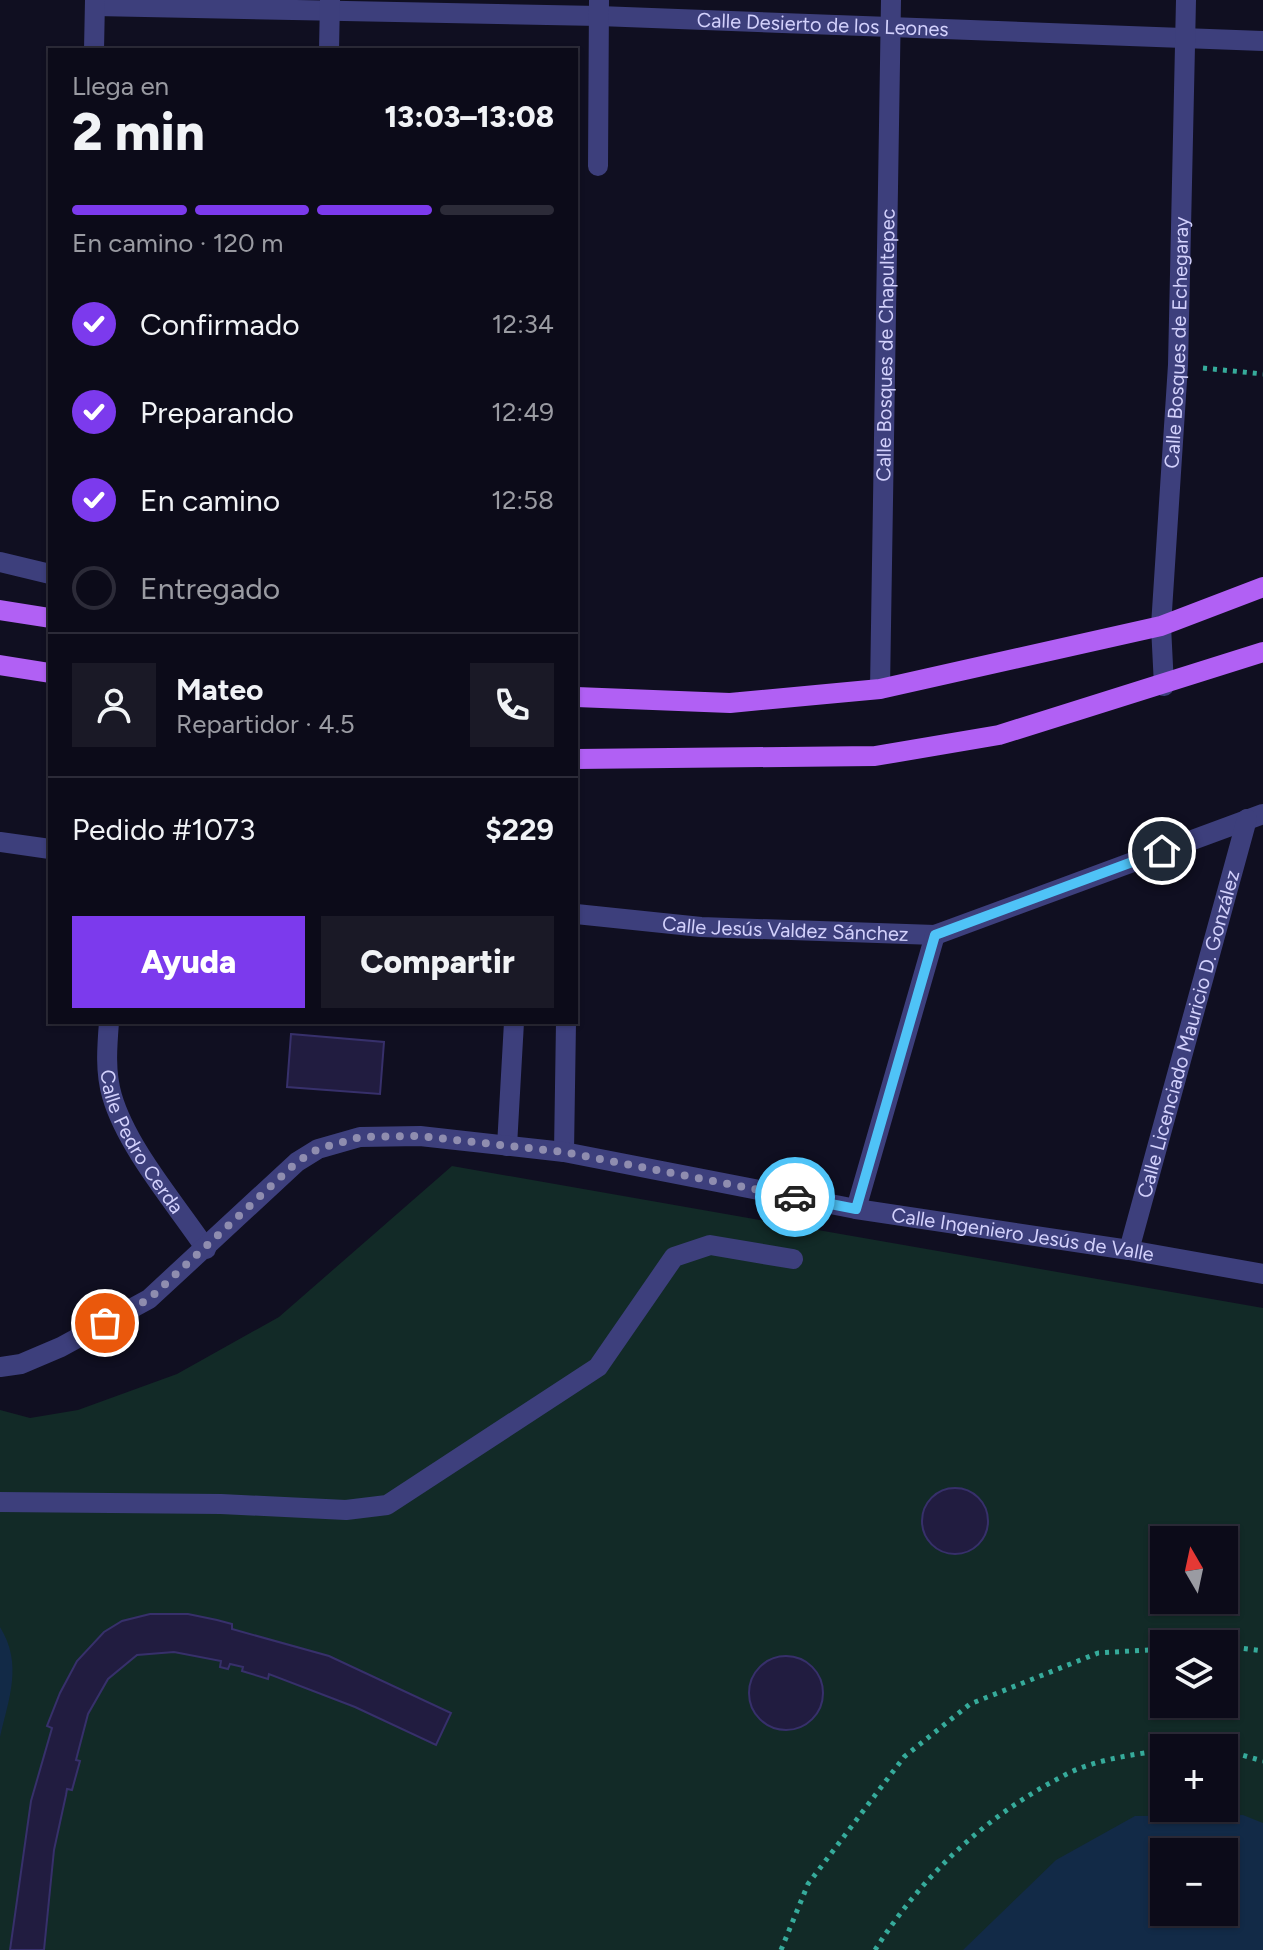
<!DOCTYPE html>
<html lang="es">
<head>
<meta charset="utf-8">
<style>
	body { margin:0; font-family:Figtree,sans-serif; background:#1a1926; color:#f1f3f6; height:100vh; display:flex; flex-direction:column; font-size:30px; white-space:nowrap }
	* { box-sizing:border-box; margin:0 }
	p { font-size:26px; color:#9a9ba2 }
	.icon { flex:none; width:44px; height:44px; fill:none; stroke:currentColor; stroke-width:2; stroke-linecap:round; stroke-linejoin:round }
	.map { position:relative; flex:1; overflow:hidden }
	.details { position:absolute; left:48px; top:48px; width:530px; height:976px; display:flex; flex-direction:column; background:#0c0b19; border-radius:0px; box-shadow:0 2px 6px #0004,0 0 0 2px #2c2b38 }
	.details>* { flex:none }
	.needle { width:52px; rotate:351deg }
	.controls { position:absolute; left:1150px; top:1526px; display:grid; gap:16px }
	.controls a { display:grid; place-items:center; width:88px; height:88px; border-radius:0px; background:#0c0b19; box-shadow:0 2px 6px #0004,0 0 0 2px #2c2b38; font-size:40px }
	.pin { position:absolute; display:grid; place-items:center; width:68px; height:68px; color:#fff; margin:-34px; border:4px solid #fff; border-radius:50%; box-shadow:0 2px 8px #0007 }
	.courier { position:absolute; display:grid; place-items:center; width:80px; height:80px; margin:-40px; border:6px solid #4fc3f7; border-radius:50%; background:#fff; color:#222; box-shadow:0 2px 10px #0007 }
	.overview em { font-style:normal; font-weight:800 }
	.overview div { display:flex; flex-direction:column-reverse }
	.overview { display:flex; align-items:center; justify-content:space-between; height:136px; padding:0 24px }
	h1 { font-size:52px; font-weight:800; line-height:60px }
	.bar { display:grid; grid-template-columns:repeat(4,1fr); gap:12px 8px; align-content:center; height:96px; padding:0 24px }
	.bar i { height:10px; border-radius:6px; background:#2c2b38 }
	.bar .on { background:#7c3aed }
	.bar p { grid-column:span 4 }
	.line { display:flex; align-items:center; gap:20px; padding:0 24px; border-top:2px solid #2c2b38 }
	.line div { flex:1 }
	.round { display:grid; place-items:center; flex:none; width:84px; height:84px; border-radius:0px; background:#1a1926 }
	ol { padding:0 24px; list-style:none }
	li { display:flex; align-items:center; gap:24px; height:88px }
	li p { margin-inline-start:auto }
	li .icon { padding:8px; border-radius:50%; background:#7c3aed; color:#fff; stroke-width:4 }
	li:last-child { color:#9a9ba2 }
	li i { width:44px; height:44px; border:4px solid #2c2b38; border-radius:50% }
	.action { display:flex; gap:16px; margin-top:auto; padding:16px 24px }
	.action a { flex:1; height:92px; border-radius:0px; background:#7c3aed; color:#fff; font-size:32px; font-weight:800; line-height:92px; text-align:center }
	.action a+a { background:#1a1926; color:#f1f3f6 }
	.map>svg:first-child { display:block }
	.green { fill:#122a27; fill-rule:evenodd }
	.water { fill:#122a47; fill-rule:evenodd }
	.building { fill:#211c40; stroke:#37306b; stroke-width:2 }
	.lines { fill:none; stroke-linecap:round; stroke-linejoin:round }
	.path { stroke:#36ab9b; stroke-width:5; stroke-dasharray:4 6; stroke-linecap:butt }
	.minor { stroke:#3d3f7c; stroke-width:20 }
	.major { stroke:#b160f4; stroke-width:20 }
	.done { stroke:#8f8daf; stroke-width:8; stroke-dasharray:0 14.4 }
	.route { stroke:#4fc3f7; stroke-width:10 }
	.labels { text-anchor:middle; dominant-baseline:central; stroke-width:8; stroke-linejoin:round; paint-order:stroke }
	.street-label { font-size:20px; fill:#d3d1fc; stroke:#100f21 }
</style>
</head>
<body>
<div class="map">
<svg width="1263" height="1950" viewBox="0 0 1263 1950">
	<rect width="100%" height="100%" fill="#100f21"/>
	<path class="green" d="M452,1166L1263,1308V1950H0V1410L30,1418L78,1410L177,1374L279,1317ZM1164,1540H1224V1600H1164ZM1164,1644H1224V1704H1164ZM1164,1748H1224V1808H1164ZM1164,1852H1224V1912H1164Z"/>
	<g class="water">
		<path d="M0,1627C23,1664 9,1698 0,1737Z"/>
		<path d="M1243,1815L1263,1823V1950H963L1056,1860L1135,1816ZM1164,1852H1224V1912H1164Z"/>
	</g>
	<g class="building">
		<polygon points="291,1034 384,1042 380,1094 287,1087"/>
		<circle cx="955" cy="1521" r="33"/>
		<polygon points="1180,1533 1191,1533 1207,1540 1166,1540"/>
		<polygon points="1164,1542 1164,1590 1155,1577 1153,1566"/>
		<polygon points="150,1614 188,1614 217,1620 232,1624 232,1629 329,1656 451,1713 436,1745 355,1707 269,1674 268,1679 242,1671 243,1667 230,1664 228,1669 220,1667 221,1661 174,1652 137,1655 108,1679 88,1714 76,1760 80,1761 72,1790 67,1789 66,1795 54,1850 44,1950 10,1950 31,1801 52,1728 47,1726 60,1693 77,1661 104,1632 122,1621"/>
		<circle cx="786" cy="1693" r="37"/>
	</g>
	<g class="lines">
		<g class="path">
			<polyline points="1203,368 1263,374"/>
			<polyline points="1224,1646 1263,1651"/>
			<polyline points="1213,1748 1215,1748"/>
			<polyline points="1224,1750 1263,1761"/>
			<polyline points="781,1950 808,1884 904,1757 970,1704 1098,1653 1164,1649"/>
			<path d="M875,1950C922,1876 984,1817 1063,1776C1092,1760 1131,1755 1164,1750"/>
		</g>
		<g class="minor">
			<path id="s1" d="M95,6L599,16L1263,41"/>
			<polyline points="94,50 95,0"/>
			<polyline points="329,50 330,0"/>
			<polyline points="598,166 599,0"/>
			<polyline points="0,562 50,574"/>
			<path id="s2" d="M1164,686L1161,626L1178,365L1186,0"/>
			<path id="s3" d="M880,689L891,0"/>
			<polyline points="0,842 50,849"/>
			<path id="s4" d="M576,914L701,927L935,935L1263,814"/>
			<path id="s5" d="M109,1022C107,1047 105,1072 112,1096C127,1148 176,1204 206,1249"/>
			<polyline points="507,1146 514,1022"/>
			<polyline points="564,1152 566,1022"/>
			<polyline points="856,1209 935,935"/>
			<path id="s6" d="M1129,1250L1247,819"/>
			<path id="s7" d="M0,1367L21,1364L61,1347L149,1299L297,1162L318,1149L360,1137L420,1136L564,1152L856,1209L1129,1250L1263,1274"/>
			<polyline points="0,1502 221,1504 346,1510 387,1505 598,1367 674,1257 710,1245 793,1259"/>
		</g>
		<g class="major">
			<polyline points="0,610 50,618"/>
			<polyline points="0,665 50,673"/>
			<polyline points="576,697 730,703 880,689 1161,626 1263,587"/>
			<polyline points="576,759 875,756 999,735 1263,652"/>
		</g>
	</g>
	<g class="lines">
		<polyline class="done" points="105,1323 149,1299 297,1162 318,1149 360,1137 420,1136 564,1152 795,1197"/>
		<polyline class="route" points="795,1197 856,1209 935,935 1162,851"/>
	</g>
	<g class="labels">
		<g class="street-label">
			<text stroke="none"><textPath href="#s1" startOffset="728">Calle Desierto de los Leones</textPath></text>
			<text stroke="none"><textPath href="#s2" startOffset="344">Calle Bosques de Echegaray</textPath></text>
			<text stroke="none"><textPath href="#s3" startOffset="344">Calle Bosques de Chapultepec</textPath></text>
			<text stroke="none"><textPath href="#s4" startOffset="210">Calle Jesús Valdez Sánchez</textPath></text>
			<text stroke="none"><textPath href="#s6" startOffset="224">Calle Licenciado Mauricio D. González</textPath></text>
			<text stroke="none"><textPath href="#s5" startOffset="128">Calle Pedro Cerda</textPath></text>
			<text stroke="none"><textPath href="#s7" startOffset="1106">Calle Ingeniero Jesús de Valle</textPath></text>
		</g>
	</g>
</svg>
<div class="controls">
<a><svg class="needle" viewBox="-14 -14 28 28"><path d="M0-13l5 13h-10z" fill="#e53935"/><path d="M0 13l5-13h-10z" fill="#9a9ba2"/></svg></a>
<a><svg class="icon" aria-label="layers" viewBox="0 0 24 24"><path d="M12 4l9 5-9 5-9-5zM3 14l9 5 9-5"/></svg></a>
<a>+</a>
<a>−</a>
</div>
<div class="pin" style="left:105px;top:1323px;background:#ea580c"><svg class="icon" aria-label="bag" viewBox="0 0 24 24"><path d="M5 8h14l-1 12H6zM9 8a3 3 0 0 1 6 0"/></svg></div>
<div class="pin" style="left:1162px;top:851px;background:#1f2937"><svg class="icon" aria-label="home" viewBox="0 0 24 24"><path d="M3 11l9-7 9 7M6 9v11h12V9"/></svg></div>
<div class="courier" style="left:795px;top:1197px"><svg class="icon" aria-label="car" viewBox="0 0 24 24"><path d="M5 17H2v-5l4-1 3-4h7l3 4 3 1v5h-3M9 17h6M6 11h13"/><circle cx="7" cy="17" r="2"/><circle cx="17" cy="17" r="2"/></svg></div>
<section class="details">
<div class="overview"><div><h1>2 min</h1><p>Llega en</p></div><em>13:03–13:08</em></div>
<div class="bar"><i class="on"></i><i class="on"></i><i class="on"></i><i></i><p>En camino · 120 m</p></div>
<ol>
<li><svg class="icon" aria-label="check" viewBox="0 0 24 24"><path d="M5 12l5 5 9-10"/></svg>Confirmado<p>12:34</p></li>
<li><svg class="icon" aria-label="check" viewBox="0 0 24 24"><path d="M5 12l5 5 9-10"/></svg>Preparando<p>12:49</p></li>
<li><svg class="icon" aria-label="check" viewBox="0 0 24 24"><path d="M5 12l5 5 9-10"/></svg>En camino<p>12:58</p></li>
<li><i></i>Entregado</li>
</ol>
<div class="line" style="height:144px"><a class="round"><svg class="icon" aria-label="person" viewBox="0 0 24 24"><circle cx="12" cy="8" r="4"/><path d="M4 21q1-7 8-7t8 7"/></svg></a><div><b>Mateo</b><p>Repartidor · 4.5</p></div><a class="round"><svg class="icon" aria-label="phone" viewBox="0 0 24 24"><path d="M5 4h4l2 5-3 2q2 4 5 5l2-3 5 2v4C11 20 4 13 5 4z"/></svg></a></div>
<div class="line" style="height:104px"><div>Pedido #1073</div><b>$229</b></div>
<div class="action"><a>Ayuda</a><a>Compartir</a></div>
</section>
</div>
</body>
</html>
